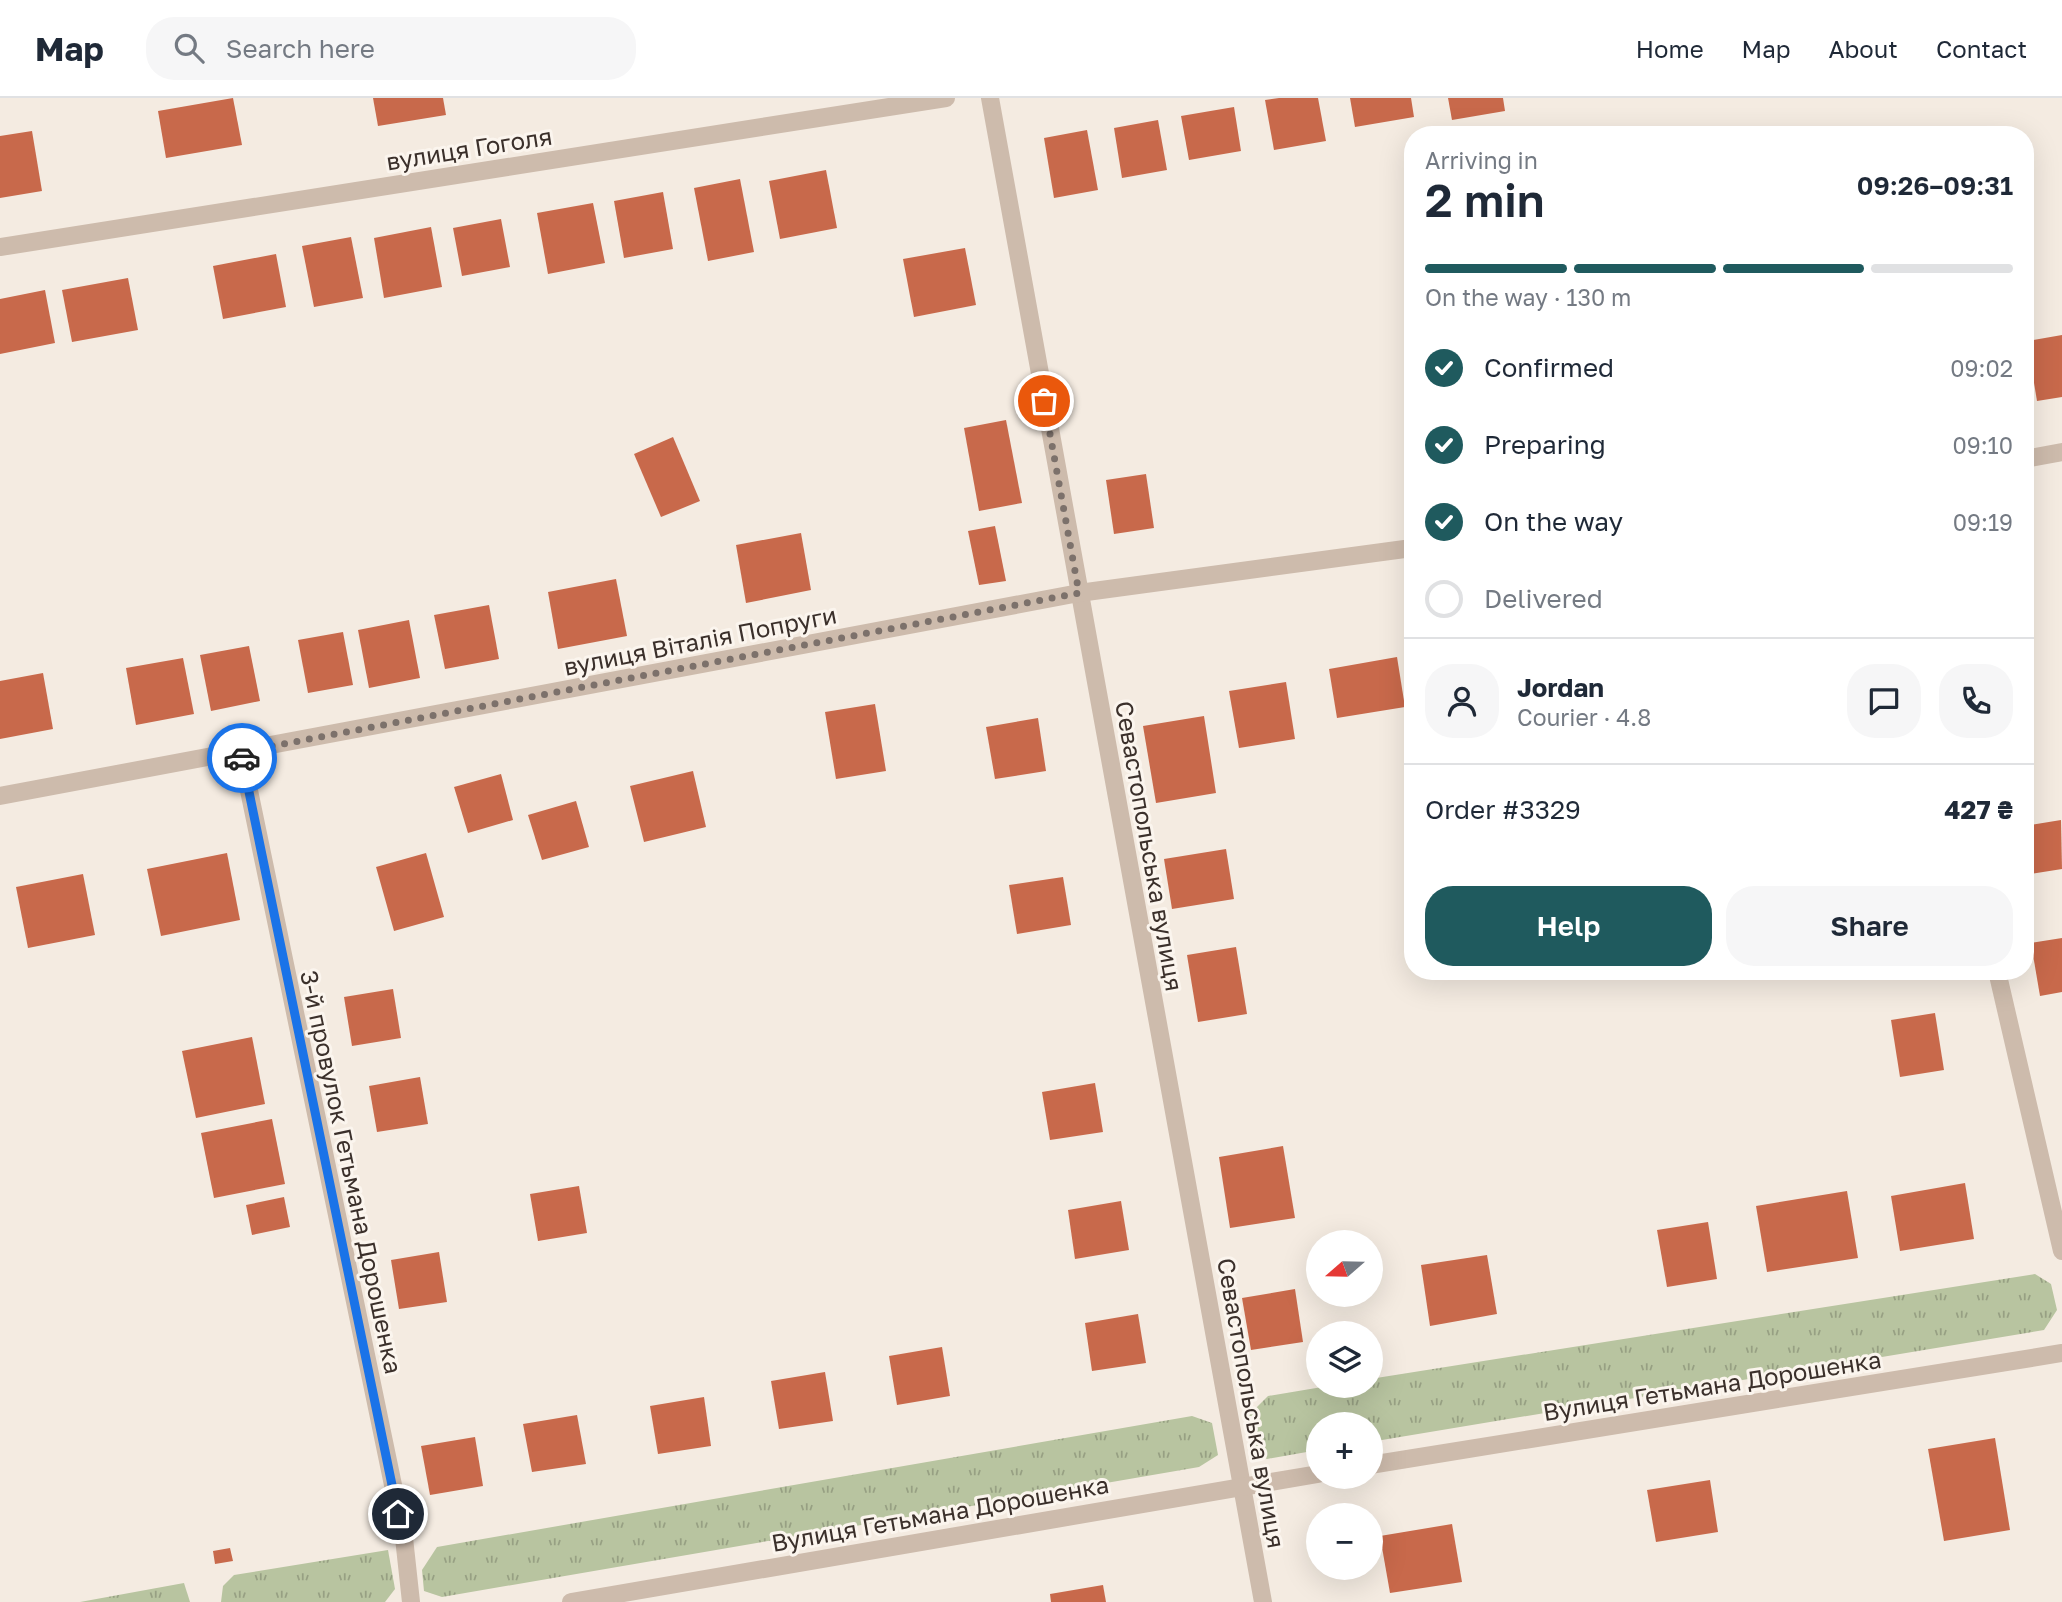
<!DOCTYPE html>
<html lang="en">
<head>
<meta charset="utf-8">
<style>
	body { margin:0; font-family:"Golos Text",sans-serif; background:#f6f6f7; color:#1f2937; height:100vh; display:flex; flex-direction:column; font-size:26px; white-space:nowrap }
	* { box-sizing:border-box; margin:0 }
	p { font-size:23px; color:#747a83 }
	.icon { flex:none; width:38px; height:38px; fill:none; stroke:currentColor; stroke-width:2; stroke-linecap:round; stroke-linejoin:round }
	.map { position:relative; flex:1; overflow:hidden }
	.side { position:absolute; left:1404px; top:28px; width:630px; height:854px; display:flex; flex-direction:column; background:#fff; border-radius:28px; box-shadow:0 7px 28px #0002 }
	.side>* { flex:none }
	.needle { width:46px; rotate:250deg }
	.controls { position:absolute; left:1306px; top:1132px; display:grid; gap:14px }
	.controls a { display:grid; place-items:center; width:77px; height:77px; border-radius:50%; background:#fff; box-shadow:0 7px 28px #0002; font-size:35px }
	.pin { position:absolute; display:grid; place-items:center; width:60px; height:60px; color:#fff; margin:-30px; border:4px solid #fff; border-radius:50%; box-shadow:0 2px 7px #0007 }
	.courier { position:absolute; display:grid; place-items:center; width:70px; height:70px; margin:-35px; border:5px solid #1a73e8; border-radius:50%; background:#fff; color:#222; box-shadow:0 2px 9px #0007 }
	.overview em { font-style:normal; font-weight:600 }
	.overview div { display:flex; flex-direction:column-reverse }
	.overview { display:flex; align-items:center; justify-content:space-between; height:119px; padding:0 21px }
	h1 { font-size:46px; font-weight:600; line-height:52px }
	.bar { display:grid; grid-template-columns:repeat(4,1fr); gap:10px 7px; align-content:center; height:84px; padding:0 21px }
	.bar i { height:9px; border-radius:5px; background:#e0e1e3 }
	.bar .selected { background:#1f5a5e }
	.bar p { grid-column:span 4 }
	.line { display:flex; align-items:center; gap:18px; padding:0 21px; border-top:2px solid #e0e1e3 }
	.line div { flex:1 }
	.round { display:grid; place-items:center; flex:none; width:74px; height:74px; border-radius:28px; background:#f6f6f7 }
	ol { padding:0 21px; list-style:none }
	li { display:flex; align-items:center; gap:21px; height:77px }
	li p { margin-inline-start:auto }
	li .icon { padding:7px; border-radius:50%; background:#1f5a5e; color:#fff; stroke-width:4 }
	li:last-child { color:#747a83 }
	li i { width:38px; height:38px; border:4px solid #e0e1e3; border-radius:50% }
	.button { display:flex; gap:14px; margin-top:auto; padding:14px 21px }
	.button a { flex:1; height:80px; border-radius:28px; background:#1f5a5e; color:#fff; font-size:28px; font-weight:600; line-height:80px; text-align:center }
	.button a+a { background:#f6f6f7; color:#1f2937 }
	header { display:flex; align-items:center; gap:42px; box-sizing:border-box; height:98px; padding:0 35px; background:#fff; border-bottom:2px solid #e0e1e3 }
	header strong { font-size:33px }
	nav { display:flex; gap:38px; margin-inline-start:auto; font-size:24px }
	.search { width:490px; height:63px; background:#f6f6f7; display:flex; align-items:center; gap:18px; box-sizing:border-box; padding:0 24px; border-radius:28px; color:#747a83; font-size:26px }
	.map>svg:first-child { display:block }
	.grass { fill:url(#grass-tufts) }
	.building { fill:#c8694b }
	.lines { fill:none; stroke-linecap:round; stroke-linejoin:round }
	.minor { stroke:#cdbbac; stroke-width:18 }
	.tertiary { stroke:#cdbbac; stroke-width:18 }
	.done { stroke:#7c716b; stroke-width:7; stroke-dasharray:0 12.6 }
	.route { stroke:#1a73e8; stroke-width:9 }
	.labels { text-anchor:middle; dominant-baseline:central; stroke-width:6; stroke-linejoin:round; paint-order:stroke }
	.street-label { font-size:24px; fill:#3b302b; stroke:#fbf5ee }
</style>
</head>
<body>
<header>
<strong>Map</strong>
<div class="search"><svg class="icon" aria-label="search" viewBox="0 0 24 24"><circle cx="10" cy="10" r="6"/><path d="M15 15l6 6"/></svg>Search here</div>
<nav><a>Home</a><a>Map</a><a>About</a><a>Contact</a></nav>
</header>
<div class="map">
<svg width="2062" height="1504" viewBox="0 0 2062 1504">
	<defs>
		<pattern id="grass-tufts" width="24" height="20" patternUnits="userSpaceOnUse" patternTransform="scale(1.75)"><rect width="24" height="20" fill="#b8c4a0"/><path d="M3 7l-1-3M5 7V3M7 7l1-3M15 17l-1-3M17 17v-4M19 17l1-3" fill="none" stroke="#97a083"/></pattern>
	</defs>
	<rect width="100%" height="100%" fill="#f4ebe1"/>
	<g class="grass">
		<polygon points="2035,1176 2051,1186 2057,1212 2044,1232 1370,1344 1370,1326 1318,1326 1318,1352 1267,1361 1251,1352 1248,1318 1268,1298 1328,1288 1370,1288 1370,1281"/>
		<polygon points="1192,1318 1212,1325 1218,1357 1199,1369 442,1499 424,1493 422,1472 437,1449"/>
		<polygon points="388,1452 395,1491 385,1504 221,1504 223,1488 234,1477"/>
		<polygon points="184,1485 190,1504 80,1504"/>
	</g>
	<g class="building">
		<polygon points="233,0 242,47 166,60 158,13"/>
		<polygon points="373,0 443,0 446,17 378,28"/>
		<polygon points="1279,0 1318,0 1326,43 1274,52 1265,2"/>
		<polygon points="1350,0 1411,0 1414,19 1355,29"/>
		<polygon points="1448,0 1503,0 1505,13 1452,22"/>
		<polygon points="1234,9 1241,53 1189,62 1181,18"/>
		<polygon points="1158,22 1167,72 1122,80 1114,30"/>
		<polygon points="1087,32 1098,92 1054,100 1044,40"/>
		<polygon points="32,33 42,93 0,100 0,38"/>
		<polygon points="826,72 837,130 780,141 769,83"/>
		<polygon points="740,81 754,154 708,163 694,90"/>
		<polygon points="663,94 673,151 624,160 614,103"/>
		<polygon points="593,105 605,165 548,176 537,115"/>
		<polygon points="501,121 510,169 462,178 453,130"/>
		<polygon points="431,129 442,189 384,200 374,140"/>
		<polygon points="351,139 363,200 314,209 302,148"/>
		<polygon points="965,150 976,207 914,219 903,161"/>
		<polygon points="276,156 286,209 223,221 213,168"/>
		<polygon points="128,180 138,232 72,244 62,192"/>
		<polygon points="45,192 55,245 0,256 0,201"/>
		<polygon points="2062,237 2062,299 2037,303 2027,243"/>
		<polygon points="1006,322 1022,405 979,413 964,330"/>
		<polygon points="673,339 700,403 661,419 634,356"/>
		<polygon points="1146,376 1154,430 1114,436 1106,382"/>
		<polygon points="995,428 1006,483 979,487 968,433"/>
		<polygon points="801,435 811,492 746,505 736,447"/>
		<polygon points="616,481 627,538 558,551 548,494"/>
		<polygon points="489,507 499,561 445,571 434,517"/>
		<polygon points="409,522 420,580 369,590 358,532"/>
		<polygon points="343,534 353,587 308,595 298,542"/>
		<polygon points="249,548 260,603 211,613 200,557"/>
		<polygon points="1397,559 1405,609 1337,620 1329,571"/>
		<polygon points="183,560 194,616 136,627 126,570"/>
		<polygon points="43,575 53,631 0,641 0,583"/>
		<polygon points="1286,584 1295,641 1239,650 1229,593"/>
		<polygon points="875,606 886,673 836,681 825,614"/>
		<polygon points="1204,618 1216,695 1156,705 1143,628"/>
		<polygon points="1038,620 1046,673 995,681 986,629"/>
		<polygon points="693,673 706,729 644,744 630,688"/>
		<polygon points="501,676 513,722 468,735 454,689"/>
		<polygon points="576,703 589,749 542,762 528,717"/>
		<polygon points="2061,722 2062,771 2025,777 2025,728"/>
		<polygon points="1226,751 1234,801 1172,811 1164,761"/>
		<polygon points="227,755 240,822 161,838 147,771"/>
		<polygon points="426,755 444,819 394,833 376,769"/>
		<polygon points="83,776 95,837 28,850 16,789"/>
		<polygon points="1063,779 1071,827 1017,836 1009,787"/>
		<polygon points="2062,840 2062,894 2040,898 2031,845"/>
		<polygon points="1236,849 1247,916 1198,924 1187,857"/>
		<polygon points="1874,873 1913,873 1913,875 1876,881"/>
		<polygon points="393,891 401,940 352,948 344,899"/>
		<polygon points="1935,915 1944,972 1900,979 1891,922"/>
		<polygon points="252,939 265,1006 196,1020 182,953"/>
		<polygon points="420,979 428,1026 377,1034 369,988"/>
		<polygon points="1095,985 1103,1034 1050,1042 1042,994"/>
		<polygon points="272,1021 285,1086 214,1100 201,1035"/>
		<polygon points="1283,1048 1295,1120 1230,1130 1219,1059"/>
		<polygon points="1965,1085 1974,1141 1900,1153 1891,1098"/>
		<polygon points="579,1088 587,1135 538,1143 530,1096"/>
		<polygon points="1847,1093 1858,1160 1767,1174 1756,1108"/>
		<polygon points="284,1099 290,1129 252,1137 246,1107"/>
		<polygon points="1121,1103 1129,1152 1075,1161 1068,1112"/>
		<polygon points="1708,1124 1717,1181 1667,1189 1657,1132"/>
		<polygon points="439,1154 447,1204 399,1211 391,1162"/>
		<polygon points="1487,1157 1497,1216 1430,1228 1421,1167"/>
		<polygon points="1295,1191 1303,1244 1251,1252 1242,1200"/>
		<polygon points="1138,1216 1146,1265 1092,1273 1085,1225"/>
		<polygon points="942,1249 950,1298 897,1307 889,1258"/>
		<polygon points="825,1274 833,1323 779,1331 771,1283"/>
		<polygon points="704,1299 711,1348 658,1356 650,1308"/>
		<polygon points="577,1317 586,1366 532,1374 523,1326"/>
		<polygon points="475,1339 483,1388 430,1397 421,1348"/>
		<polygon points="1995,1340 2010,1432 1944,1443 1928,1351"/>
		<polygon points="1710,1382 1718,1434 1656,1444 1647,1392"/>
		<polygon points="1452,1426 1462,1484 1390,1495 1380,1438"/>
		<polygon points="230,1450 233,1463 215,1466 213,1453"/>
		<polygon points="1103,1487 1106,1504 1051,1504 1050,1496"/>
	</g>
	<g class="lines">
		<g class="minor">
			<polyline points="990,0 1263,1504"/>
			<polyline points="0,149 946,0"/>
			<polyline points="2025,361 2062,354"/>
			<polyline points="241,654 404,1440 411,1504"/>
			<polyline points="0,698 1079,495 1412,450"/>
			<polyline points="1997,873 2062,1153"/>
		</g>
		<g class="tertiary">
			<polyline points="1370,1367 2062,1255"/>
			<polyline points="571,1504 1318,1376"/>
		</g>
	</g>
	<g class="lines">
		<polyline class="done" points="242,660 241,654 1079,495 1044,303"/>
		<polyline class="route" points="242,660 398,1416"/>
	</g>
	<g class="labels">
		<g class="street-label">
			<text transform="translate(469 50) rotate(-9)">вулиця Гоголя</text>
			<text transform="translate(700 542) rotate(-11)">вулиця Віталія Попруги</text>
			<text transform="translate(1150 748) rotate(80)">Севастопольська вулиця</text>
			<text transform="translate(352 1074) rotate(78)">3-й провулок Гетьмана Дорошенка</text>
			<text transform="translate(1712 1287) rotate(-9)">Вулиця Гетьмана Дорошенка</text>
			<text transform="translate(1252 1305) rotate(80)">Севастопольська вулиця</text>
			<text transform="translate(940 1415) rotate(-10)">Вулиця Гетьмана Дорошенка</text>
		</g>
	</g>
</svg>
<div class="controls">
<a><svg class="needle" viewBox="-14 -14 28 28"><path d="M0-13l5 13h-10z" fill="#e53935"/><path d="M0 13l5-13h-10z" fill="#747a83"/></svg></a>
<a><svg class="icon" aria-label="layers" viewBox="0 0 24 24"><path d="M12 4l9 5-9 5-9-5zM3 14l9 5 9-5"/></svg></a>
<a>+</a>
<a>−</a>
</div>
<div class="pin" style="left:1044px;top:303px;background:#ea580c"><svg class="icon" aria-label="bag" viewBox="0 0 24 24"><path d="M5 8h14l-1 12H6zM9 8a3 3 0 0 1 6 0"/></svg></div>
<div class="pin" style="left:398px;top:1416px;background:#1f2937"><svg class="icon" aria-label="home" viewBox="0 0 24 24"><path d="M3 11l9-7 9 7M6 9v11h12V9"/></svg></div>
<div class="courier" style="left:242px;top:660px"><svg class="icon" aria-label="car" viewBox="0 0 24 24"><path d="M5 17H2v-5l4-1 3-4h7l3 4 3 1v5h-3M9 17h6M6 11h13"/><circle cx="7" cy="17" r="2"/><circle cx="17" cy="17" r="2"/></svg></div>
<section class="side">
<div class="overview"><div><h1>2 min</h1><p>Arriving in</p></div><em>09:26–09:31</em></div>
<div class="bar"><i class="selected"></i><i class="selected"></i><i class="selected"></i><i></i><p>On the way · 130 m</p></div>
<ol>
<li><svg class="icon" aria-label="check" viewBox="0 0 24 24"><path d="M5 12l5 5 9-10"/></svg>Confirmed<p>09:02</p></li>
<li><svg class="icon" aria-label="check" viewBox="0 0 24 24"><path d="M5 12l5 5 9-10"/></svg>Preparing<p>09:10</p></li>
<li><svg class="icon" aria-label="check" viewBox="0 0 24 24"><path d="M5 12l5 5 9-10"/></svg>On the way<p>09:19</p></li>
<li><i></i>Delivered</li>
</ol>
<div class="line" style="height:126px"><a class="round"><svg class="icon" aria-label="person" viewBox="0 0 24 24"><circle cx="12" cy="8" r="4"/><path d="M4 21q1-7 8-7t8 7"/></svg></a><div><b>Jordan</b><p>Courier · 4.8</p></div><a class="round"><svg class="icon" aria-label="chat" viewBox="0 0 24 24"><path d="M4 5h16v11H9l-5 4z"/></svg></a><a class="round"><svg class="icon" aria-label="phone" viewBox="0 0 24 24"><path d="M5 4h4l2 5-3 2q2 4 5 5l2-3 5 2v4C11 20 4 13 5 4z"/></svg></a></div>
<div class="line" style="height:91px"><div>Order #3329</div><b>427 ₴</b></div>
<div class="button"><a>Help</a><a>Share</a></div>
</section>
</div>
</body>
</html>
